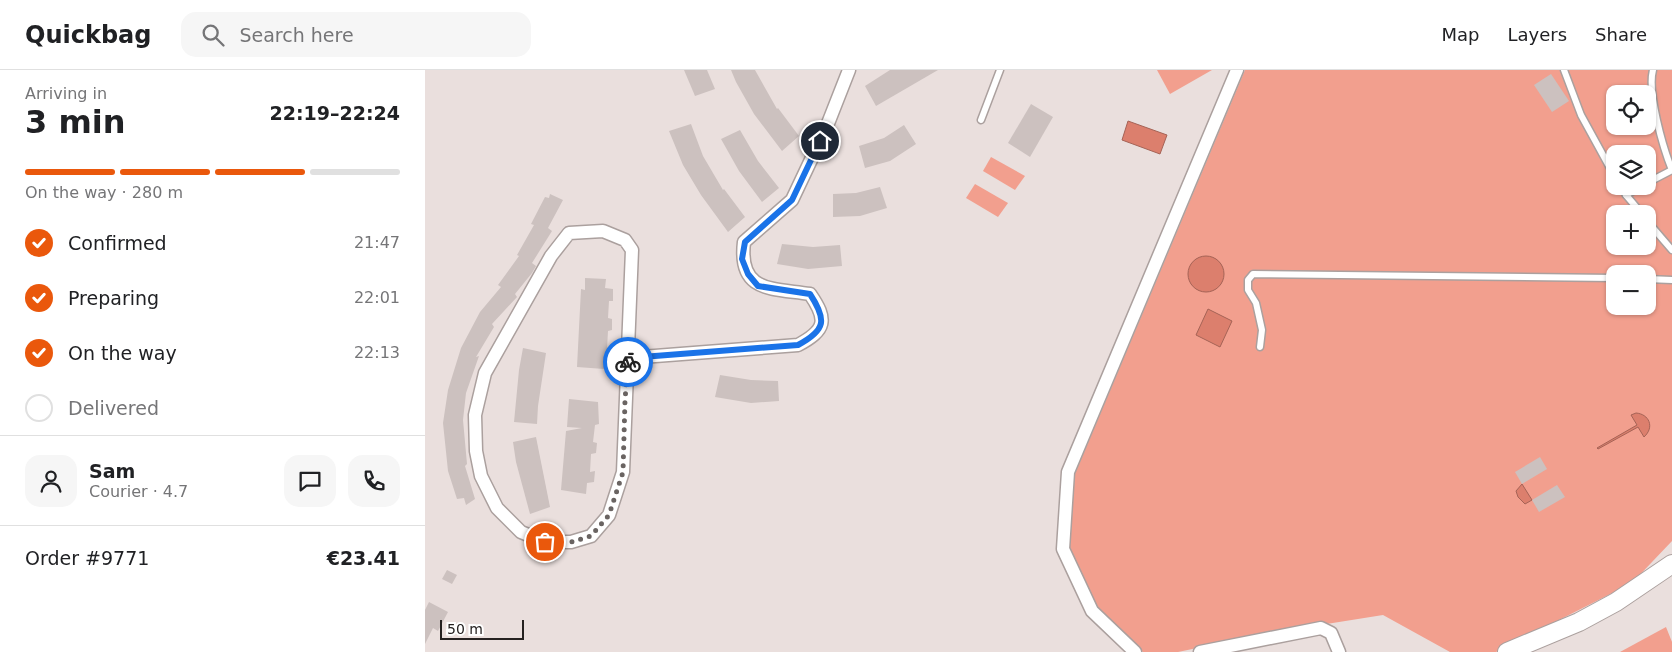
<!DOCTYPE html>
<html lang="en">
<head>
<meta charset="utf-8">
<style>
	body { margin:0; font-family:"DejaVu Sans",sans-serif; background:#f6f6f6; color:#202124; height:100vh; display:flex; flex-direction:column; font-size:19px; white-space:nowrap }
	* { box-sizing:border-box; margin:0 }
	p { font-size:16px; color:#757577 }
	.icon { flex:none; width:28px; height:28px; fill:none; stroke:currentColor; stroke-width:2; stroke-linecap:round; stroke-linejoin:round }
	.map { position:relative; flex:1; overflow:hidden }
	.panel { display:flex; flex-direction:column; background:#fff; width:425px }
	.panel>* { flex:none }
	.tools { position:absolute; left:1181px; top:15px; display:grid; gap:10px }
	.tools a { display:grid; place-items:center; width:50px; height:50px; border-radius:10px; background:#fff; box-shadow:0 1px 4px #0004; font-size:25px }
	.scale { position:absolute; left:15px; bottom:12px; width:84px; box-sizing:border-box; padding-left:5px; border:2px solid #252120; border-top:0; font-size:14px; line-height:18px; white-space:nowrap; color:#252120; -webkit-text-stroke:4px #fff; paint-order:stroke }
	.pin { position:absolute; display:grid; place-items:center; width:42px; height:42px; color:#fff; margin:-21px; border:2px solid #fff; border-radius:50%; box-shadow:0 1px 5px #0007 }
	.courier { position:absolute; display:grid; place-items:center; width:50px; height:50px; margin:-25px; border:4px solid #1a73e8; border-radius:50%; background:#fff; color:#222; box-shadow:0 1px 6px #0007 }
	.headline em { font-style:normal; font-weight:700 }
	.headline div { display:flex; flex-direction:column-reverse }
	.headline { display:flex; align-items:center; justify-content:space-between; height:85px; padding:0 25px }
	h1 { font-size:32px; font-weight:700; line-height:38px }
	.bar { display:grid; grid-template-columns:repeat(4,1fr); gap:8px 5px; align-content:center; height:60px; padding:0 25px }
	.bar i { height:6px; border-radius:4px; background:#e0e0e0 }
	.bar .current { background:#ea580c }
	.bar p { grid-column:span 4 }
	.line { display:flex; align-items:center; gap:12px; padding:0 25px; border-top:1px solid #e0e0e0 }
	.line div { flex:1 }
	.round { display:grid; place-items:center; flex:none; width:52px; height:52px; border-radius:15px; background:#f6f6f6 }
	ol { padding:0 25px; list-style:none }
	li { display:flex; align-items:center; gap:15px; height:55px }
	li p { margin-inline-start:auto }
	li .icon { padding:5px; border-radius:50%; background:#ea580c; color:#fff; stroke-width:4 }
	li:last-child { color:#757577 }
	li i { width:28px; height:28px; border:2px solid #e0e0e0; border-radius:50% }
	header { display:flex; align-items:center; gap:30px; box-sizing:border-box; height:70px; padding:0 25px; background:#fff; border-bottom:1px solid #e0e0e0 }
	header strong { font-size:24px }
	nav { display:flex; gap:28px; margin-inline-start:auto; font-size:18px }
	.search { width:350px; height:45px; background:#f6f6f6; display:flex; align-items:center; gap:12px; box-sizing:border-box; padding:0 18px; border-radius:15px; color:#757577; font-size:19px }
	main { display:flex; flex:1; min-height:0 }
	.map>svg:first-child { display:block }
	.green { fill:#f29f8e; fill-rule:evenodd }
	.water { fill:#dc7f6d; stroke:#a56356 }
	.building { fill:#ccc1bf }
	.lines { fill:none; stroke-linecap:round; stroke-linejoin:round }
	.lane-casing { stroke:#aba09e; stroke-width:9 }
	.street-casing { stroke:#aba09e; stroke-width:15 }
	.secondary-casing { stroke:#aba09e; stroke-width:20 }
	.lane { stroke:#fff; stroke-width:6 }
	.street { stroke:#fff; stroke-width:12 }
	.secondary { stroke:#fff; stroke-width:18 }
	.done { stroke:#6a6462; stroke-width:5; stroke-dasharray:0 9 }
	.route { stroke:#1a73e8; stroke-width:6 }
</style>
</head>
<body>
<header>
<strong>Quickbag</strong>
<div class="search"><svg class="icon" aria-label="search" viewBox="0 0 24 24"><circle cx="10" cy="10" r="6"/><path d="M15 15l6 6"/></svg>Search here</div>
<nav><a>Map</a><a>Layers</a><a>Share</a></nav>
</header>
<main>
<section class="panel">
<div class="headline"><div><h1>3 min</h1><p>Arriving in</p></div><em>22:19–22:24</em></div>
<div class="bar"><i class="current"></i><i class="current"></i><i class="current"></i><i></i><p>On the way · 280 m</p></div>
<ol>
<li><svg class="icon" aria-label="check" viewBox="0 0 24 24"><path d="M5 12l5 5 9-10"/></svg>Confirmed<p>21:47</p></li>
<li><svg class="icon" aria-label="check" viewBox="0 0 24 24"><path d="M5 12l5 5 9-10"/></svg>Preparing<p>22:01</p></li>
<li><svg class="icon" aria-label="check" viewBox="0 0 24 24"><path d="M5 12l5 5 9-10"/></svg>On the way<p>22:13</p></li>
<li><i></i>Delivered</li>
</ol>
<div class="line" style="height:90px"><a class="round"><svg class="icon" aria-label="person" viewBox="0 0 24 24"><circle cx="12" cy="8" r="4"/><path d="M4 21q1-7 8-7t8 7"/></svg></a><div><b>Sam</b><p>Courier · 4.7</p></div><a class="round"><svg class="icon" aria-label="chat" viewBox="0 0 24 24"><path d="M4 5h16v11H9l-5 4z"/></svg></a><a class="round"><svg class="icon" aria-label="phone" viewBox="0 0 24 24"><path d="M5 4h4l2 5-3 2q2 4 5 5l2-3 5 2v4C11 20 4 13 5 4z"/></svg></a></div>
<div class="line" style="height:65px"><div>Order #9771</div><b>€23.41</b></div>
</section>
<div class="map">
<svg width="1247" height="582" viewBox="0 0 1247 582">
	<rect width="100%" height="100%" fill="#eadfdd"/>
	<g class="green">
		<polygon points="732,0 787,0 745,24"/>
		<path d="M820,0H1247V471L1207,513L1071,582H1025L958,545L839,564L753,582H718L670,538L643,479L649,406ZM1190,24H1222V56H1190ZM1190,84H1222V116H1190ZM1190,144H1222V176H1190ZM1190,204H1222V236H1190Z"/>
		<polygon points="566,87 600,106 590,120 558,101"/>
		<polygon points="550,114 583,133 573,147 541,128"/>
		<polygon points="1241,557 1247,572 1247,582 1195,582"/>
	</g>
	<g class="water">
		<polygon points="703,51 742,65 735,84 697,70"/>
		<circle cx="781" cy="204" r="18"/>
		<polygon points="783,239 807,251 795,277 771,265"/>
		<path d="M1211,343C1224,344 1230,357 1219,367L1213,357L1173,379L1172,378L1212,355L1206,345Z"/>
		<polygon points="1097,414 1107,430 1100,434 1093,427 1091,421"/>
	</g>
	<g class="building">
		<polygon points="259,0 282,0 290,19 270,26"/>
		<polygon points="306,0 330,0 352,39 353,38 374,66 357,81 329,44 311,12"/>
		<polygon points="465,0 513,0 451,36 440,16"/>
		<polygon points="1126,4 1144,31 1127,42 1109,15"/>
		<polygon points="606,34 628,47 605,87 583,73"/>
		<polygon points="266,54 278,86 298,120 299,119 320,147 303,162 276,125 258,95 244,61"/>
		<polygon points="479,55 491,74 465,91 440,98 434,76 459,68"/>
		<polygon points="315,60 333,91 354,118 337,132 314,101 296,69"/>
		<polygon points="455,117 462,138 435,146 408,147 408,124 431,123"/>
		<polygon points="125,124 138,130 123,158 127,161 107,193 111,196 107,203 90,224 92,227 67,254 69,257 51,287 54,286 41,323 38,350 42,394 40,396 50,429 41,435 39,428 32,429 23,401 18,353 23,320 36,278 55,242 76,217 73,215 94,186 92,185 109,155 106,154 120,127 124,128"/>
		<polygon points="357,174 388,177 415,175 417,196 383,199 352,194"/>
		<polygon points="160,208 181,209 180,218 188,219 188,231 184,231 183,248 187,249 187,260 183,261 182,279 186,278 186,290 180,290 179,299 152,297 156,219 160,220"/>
		<polygon points="98,278 121,283 113,336 112,354 89,352 94,300"/>
		<polygon points="295,305 326,310 353,311 354,331 326,333 290,327"/>
		<polygon points="144,329 173,332 174,354 170,355 168,372 172,373 171,383 166,384 165,402 170,401 169,412 162,413 161,424 136,420 141,361 157,358 142,357"/>
		<polygon points="111,367 125,437 105,444 91,392 88,372"/>
		<polygon points="1115,387 1122,399 1097,414 1090,402"/>
		<polygon points="1132,415 1140,427 1114,442 1107,430"/>
		<polygon points="22,500 32,505 27,514 17,509"/>
		<polygon points="4,532 23,542 13,561 8,558 0,574 0,540"/>
	</g>
	<g class="lines">
		<defs>
			<g id="lane">
				<polyline points="1139,0 1156,45 1190,107"/>
				<path d="M1228,0C1222,22 1238,78 1247,100"/>
				<polyline points="556,50 575,0"/>
				<polyline points="1222,113 1247,100"/>
				<polyline points="1196,116 1201,125 1217,116"/>
				<polyline points="1201,125 1217,144"/>
				<polyline points="1222,151 1247,180"/>
				<polyline points="1222,209 1247,210"/>
				<polyline points="835,277 837,260 831,233 823,220 823,210 828,204 1190,208"/>
			</g>
			<g id="street">
				<polygon points="178,161 200,170 207,180 198,402 184,445 166,466 146,472 120,472 96,462 72,438 56,406 51,381 50,345 60,303 126,186 144,163"/>
				<path d="M204,288L373,275C401,260 403,250 385,224C347,218 313,223 319,172L367,130L402,56L424,0"/>
				<polyline points="710,582 667,541 638,479 643,402 812,0"/>
				<polyline points="775,582 896,558 906,563 914,582"/>
			</g>
			<polyline id="secondary" points="1082,582 1154,552 1191,532 1247,494"/>
		</defs>
		<use href="#lane" class="lane-casing"/>
		<use href="#street" class="street-casing"/>
		<use href="#secondary" class="secondary-casing"/>
		<use href="#lane" class="lane"/>
		<use href="#street" class="street"/>
		<use href="#secondary" class="secondary"/>
	</g>
	<g class="lines">
		<polyline class="done" points="120,472 146,472 166,466 184,445 198,402 200,330 203,292"/>
		<path class="route" d="M203,292L204,288L373,275C401,260 402,250 385,224L333,216L323,204L317,189L320,172L367,130L395,71"/>
	</g>
</svg>
<div class="tools">
<a><svg class="icon" aria-label="locate" viewBox="0 0 24 24"><circle cx="12" cy="12" r="6"/><path d="M12 2v4M12 18v4M2 12h4M18 12h4"/></svg></a>
<a><svg class="icon" aria-label="layers" viewBox="0 0 24 24"><path d="M12 4l9 5-9 5-9-5zM3 14l9 5 9-5"/></svg></a>
<a>+</a>
<a>−</a>
</div>
<div class="scale">50 m</div>
<div class="pin" style="left:120px;top:472px;background:#ea580c"><svg class="icon" aria-label="bag" viewBox="0 0 24 24"><path d="M5 8h14l-1 12H6zM9 8a3 3 0 0 1 6 0"/></svg></div>
<div class="pin" style="left:395px;top:71px;background:#1f2937"><svg class="icon" aria-label="home" viewBox="0 0 24 24"><path d="M3 11l9-7 9 7M6 9v11h12V9"/></svg></div>
<div class="courier" style="left:203px;top:292px"><svg class="icon" aria-label="bike" viewBox="0 0 24 24"><circle cx="6" cy="16" r="4"/><circle cx="18" cy="16" r="4"/><path d="M6 16l4-8h5l3 8M10 8l3 8H6M13 5h3"/></svg></div>
</div>
</main>
</body>
</html>
